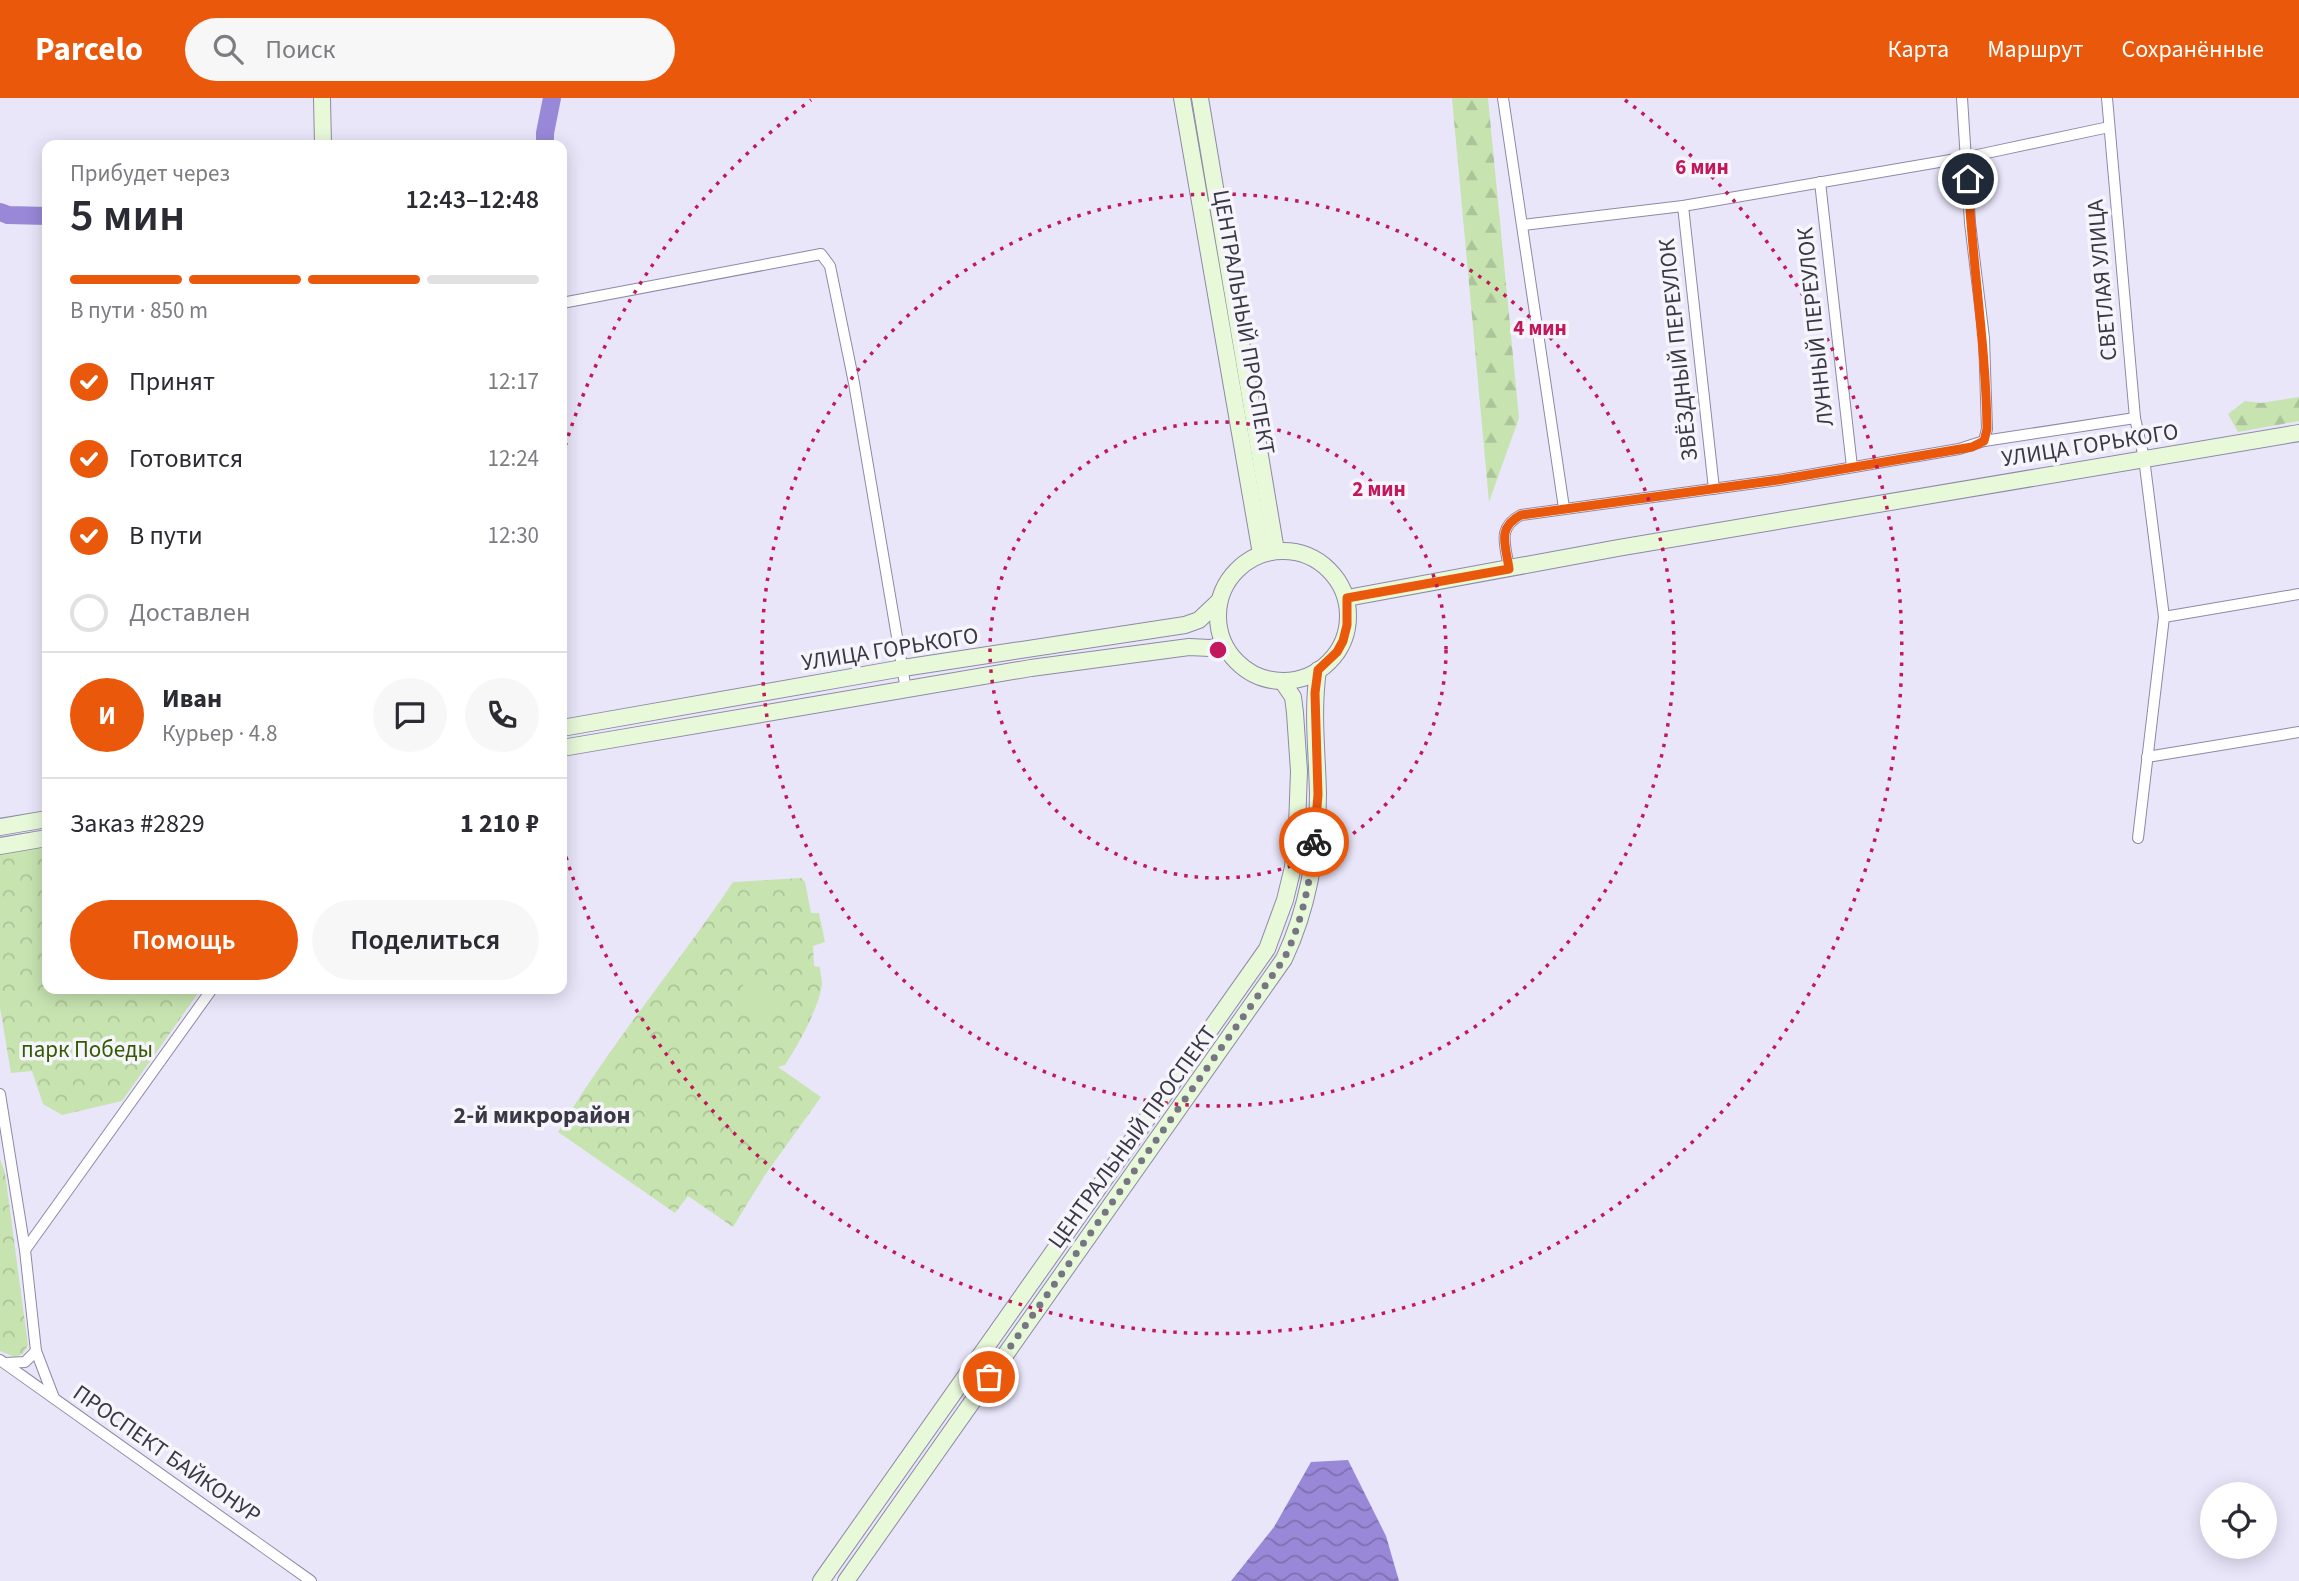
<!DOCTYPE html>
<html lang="ru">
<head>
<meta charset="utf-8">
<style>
	body { margin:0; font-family:"Source Sans 3",sans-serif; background:#f7f7f7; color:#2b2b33; height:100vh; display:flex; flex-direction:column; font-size:26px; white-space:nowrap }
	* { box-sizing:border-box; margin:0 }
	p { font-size:23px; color:#7c7c81 }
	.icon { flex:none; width:38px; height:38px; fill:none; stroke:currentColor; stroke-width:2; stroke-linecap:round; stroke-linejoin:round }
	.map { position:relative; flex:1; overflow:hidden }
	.sheet { position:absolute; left:42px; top:42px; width:525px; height:854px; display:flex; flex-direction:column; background:#fff; border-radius:14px; box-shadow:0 4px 18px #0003 }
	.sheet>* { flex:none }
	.controls { position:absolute; left:2200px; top:1384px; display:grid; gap:14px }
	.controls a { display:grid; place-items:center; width:77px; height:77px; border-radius:50%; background:#fff; box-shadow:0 4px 18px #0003; font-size:35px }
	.pin { position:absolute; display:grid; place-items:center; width:60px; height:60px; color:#fff; margin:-30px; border:4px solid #fff; border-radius:50%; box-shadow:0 2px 7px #0007 }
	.courier { position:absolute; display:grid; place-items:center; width:70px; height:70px; margin:-35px; border:5px solid #ea580c; border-radius:50%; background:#fff; color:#222; box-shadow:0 2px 9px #0007 }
	.overview em { font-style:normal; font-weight:600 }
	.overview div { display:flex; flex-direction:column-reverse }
	.overview { display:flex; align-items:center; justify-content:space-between; height:119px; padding:0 28px }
	h1 { font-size:46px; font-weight:600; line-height:52px }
	.bar { display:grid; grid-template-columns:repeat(4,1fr); gap:10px 7px; align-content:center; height:84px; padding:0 28px }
	.bar i { height:9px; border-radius:5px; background:#e1e1e2 }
	.bar .on { background:#ea580c }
	.bar p { grid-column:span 4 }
	.line { display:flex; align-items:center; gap:18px; padding:0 28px; border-top:2px solid #e1e1e2 }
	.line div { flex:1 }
	.round { display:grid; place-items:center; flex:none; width:74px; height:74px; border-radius:37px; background:#f7f7f7 }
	ol { padding:0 28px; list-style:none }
	li { display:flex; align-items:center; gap:21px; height:77px }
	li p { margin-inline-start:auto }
	li .icon { padding:7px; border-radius:50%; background:#ea580c; color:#fff; stroke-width:4 }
	li:last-child { color:#7c7c81 }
	li i { width:38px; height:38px; border:4px solid #e1e1e2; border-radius:50% }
	.cta { display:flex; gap:14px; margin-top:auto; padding:14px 28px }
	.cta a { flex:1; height:80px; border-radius:42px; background:#ea580c; color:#fff; font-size:28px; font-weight:600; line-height:80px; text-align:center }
	.cta a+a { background:#f7f7f7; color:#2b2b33 }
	header { display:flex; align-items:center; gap:42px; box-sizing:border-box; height:98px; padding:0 35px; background:#ea580c; color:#fff }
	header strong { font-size:33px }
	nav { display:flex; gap:38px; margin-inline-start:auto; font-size:24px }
	.search { width:490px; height:63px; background:#f7f7f7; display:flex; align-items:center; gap:18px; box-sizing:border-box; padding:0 24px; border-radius:38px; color:#7c7c81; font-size:26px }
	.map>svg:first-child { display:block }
	.forest { fill:url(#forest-firs) }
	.park { fill:url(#park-crowns) }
	.pitch { fill:#c7e4b0 }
	.water { fill:url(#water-waves) }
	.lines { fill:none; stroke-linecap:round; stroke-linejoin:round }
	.river { stroke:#9988d7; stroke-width:18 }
	.street-casing { stroke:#8e89a7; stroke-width:12 }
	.secondary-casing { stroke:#8e89a7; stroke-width:18 }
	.street { stroke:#fff; stroke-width:10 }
	.secondary { stroke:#e8f9da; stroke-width:16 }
	.done { stroke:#777584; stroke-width:7; stroke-dasharray:0 12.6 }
	.route { stroke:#ea580c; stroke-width:9 }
	.ring { fill:none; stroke:#c2185b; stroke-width:3.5; stroke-dasharray:3.5 7 }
	.labels { text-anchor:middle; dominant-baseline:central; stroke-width:7; stroke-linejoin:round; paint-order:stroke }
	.street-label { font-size:23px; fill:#3a3844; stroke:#f6f5fc }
	.park-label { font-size:23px; fill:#355a03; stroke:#f6f5fc }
	.neighbourhood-label { font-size:24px; font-weight:bold; fill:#3a3844; stroke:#f6f5fc }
	.centre { fill:#c2185b; stroke:#f6f5fc; stroke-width:3.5 }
	.ring-label { font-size:21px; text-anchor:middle; font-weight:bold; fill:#c2185b; stroke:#f6f5fc; stroke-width:7; stroke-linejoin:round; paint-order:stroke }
</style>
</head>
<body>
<header>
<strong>Parcelo</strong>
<div class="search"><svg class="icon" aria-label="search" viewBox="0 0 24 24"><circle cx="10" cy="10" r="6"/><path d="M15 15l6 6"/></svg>Поиск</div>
<nav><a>Карта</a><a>Маршрут</a><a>Сохранённые</a></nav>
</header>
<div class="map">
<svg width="2299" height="1483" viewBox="0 0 2299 1483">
	<defs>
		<pattern id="forest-firs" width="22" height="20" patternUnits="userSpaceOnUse" patternTransform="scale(1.75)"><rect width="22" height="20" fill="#c7e4b0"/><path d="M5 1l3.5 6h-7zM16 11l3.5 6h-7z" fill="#acc499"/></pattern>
		<pattern id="park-crowns" width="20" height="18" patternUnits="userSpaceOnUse" patternTransform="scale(1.75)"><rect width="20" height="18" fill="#c7e4b0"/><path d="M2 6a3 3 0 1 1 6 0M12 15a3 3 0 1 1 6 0" fill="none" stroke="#acc499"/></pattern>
		<pattern id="water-waves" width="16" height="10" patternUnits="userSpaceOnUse" patternTransform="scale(1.75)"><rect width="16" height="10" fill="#9988d7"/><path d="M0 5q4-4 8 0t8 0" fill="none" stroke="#7e70b0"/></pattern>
	</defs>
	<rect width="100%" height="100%" fill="#e9e6fa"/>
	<g class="forest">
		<polygon points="1452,0 1488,0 1519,320 1489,404"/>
		<polygon points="2299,299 2299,323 2238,334 2228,316 2245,303 2261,305"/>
	</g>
	<g class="park">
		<polygon points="47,747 47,891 201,891 122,1003 62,1017 43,1006 32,973 11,975 0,910 0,755"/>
		<path d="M801,780L805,784L811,815H819L825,844L813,848L814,868L820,869C820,874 822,881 822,886C820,908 797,949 785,967L778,969L821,999L765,1077L733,1129L688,1098L675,1115L558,1034C610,946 676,869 733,784Z"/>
		<polygon points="0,1061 5,1075 28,1247 23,1256 14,1259 0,1253"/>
	</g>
	<polygon class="pitch" points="747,881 784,907 770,926 734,901"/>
	<polygon class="water" points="1348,1362 1386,1438 1399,1483 1231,1483 1274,1429 1311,1364"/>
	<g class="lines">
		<g class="river">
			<polyline points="545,47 545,35 552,0"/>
			<polyline points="0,114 8,117 47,118"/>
		</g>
		<defs>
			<g id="street">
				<polyline points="1503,0 1564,410"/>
				<polyline points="1962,0 1970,125 1984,240 1987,331 1984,343"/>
				<polyline points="2107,0 2135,320 2144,360 2164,519 2138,740"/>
				<polyline points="1820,84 1852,369"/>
				<polyline points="1683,108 1714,391"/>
				<polyline points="1523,127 1683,108 1968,59 2109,29"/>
				<polyline points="562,205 821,156 830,168 854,285 906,592"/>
				<path d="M1509,471C1506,447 1496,430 1521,417L1778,382L1959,351L1984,343L2135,320"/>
				<polyline points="2164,519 2299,496"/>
				<polyline points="2147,659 2299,634"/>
				<polyline points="0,996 25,1152 36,1253 54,1300"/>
				<polyline points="25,1152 212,891"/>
				<polyline points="0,1262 311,1483"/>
				<polyline points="6,1265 25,1264 36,1253"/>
			</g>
			<g id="secondary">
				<polyline points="322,0 323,47"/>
				<polyline points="1182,0 1261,456"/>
				<polyline points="1200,0 1276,453"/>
				<circle cx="1283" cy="518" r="65"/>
				<polyline points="1347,500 1618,450 2299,335"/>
				<polyline points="562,630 903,570 1185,527 1199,522 1218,504"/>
				<polyline points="562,650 1031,570 1189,549 1210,550 1224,547"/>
				<polyline points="0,729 47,721"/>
				<polyline points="0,748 47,740"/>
				<polyline points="821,1483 1267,851 1285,802 1293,769 1297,729 1299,673 1295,615 1293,599 1282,583"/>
				<path d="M846,1483L1284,861C1308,810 1318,752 1318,695C1317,654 1312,613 1318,572"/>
			</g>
		</defs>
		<use href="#street" class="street-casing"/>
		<use href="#secondary" class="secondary-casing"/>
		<use href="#street" class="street"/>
		<use href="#secondary" class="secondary"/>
	</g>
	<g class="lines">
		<path class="done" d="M989,1279L1284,861C1302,824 1310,786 1314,744"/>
		<path class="route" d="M1314,744L1318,697L1315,595L1318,572L1337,554L1343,543L1347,527V500L1509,471C1506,447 1496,430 1521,417L1778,382L1972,349L1984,343L1987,331C1986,247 1972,165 1968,81"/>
	</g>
	<g class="ring">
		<circle cx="1218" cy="552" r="228"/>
		<circle cx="1218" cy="552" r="456"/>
		<path d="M562 358A684 684 0 0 1 811 2M1625 2A684 684 0 1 1 562 746"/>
	</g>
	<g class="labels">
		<g class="street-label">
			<text transform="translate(2102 182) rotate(-95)">СВЕТЛАЯ УЛИЦА</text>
			<text transform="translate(1244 224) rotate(80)">ЦЕНТРАЛЬНЫЙ ПРОСПЕКТ</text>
			<text transform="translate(1815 229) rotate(-96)">ЛУННЫЙ ПЕРЕУЛОК</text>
			<text transform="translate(1678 252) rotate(-96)">ЗВЁЗДНЫЙ ПЕРЕУЛОК</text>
			<text transform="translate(2090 347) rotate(-9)">УЛИЦА ГОРЬКОГО</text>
			<text transform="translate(890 551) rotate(-9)">УЛИЦА ГОРЬКОГО</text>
			<text transform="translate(1132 1039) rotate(-54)">ЦЕНТРАЛЬНЫЙ ПРОСПЕКТ</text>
			<text transform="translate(167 1356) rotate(35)">ПРОСПЕКТ БАЙКОНУР</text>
		</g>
		<g class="park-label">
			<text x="87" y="951">парк Победы</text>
		</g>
		<g class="neighbourhood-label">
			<text x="542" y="1017">2-й микрорайон</text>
		</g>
	</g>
	<circle cx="1218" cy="552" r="10" class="centre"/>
	<g class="ring-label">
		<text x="1702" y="76">6 мин</text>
		<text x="1540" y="237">4 мин</text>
		<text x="1379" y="398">2 мин</text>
	</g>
</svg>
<div class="controls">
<a><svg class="icon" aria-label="locate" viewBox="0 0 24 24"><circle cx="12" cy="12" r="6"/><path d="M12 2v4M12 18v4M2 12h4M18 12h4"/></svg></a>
</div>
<div class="pin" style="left:989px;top:1279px;background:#ea580c"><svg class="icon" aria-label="bag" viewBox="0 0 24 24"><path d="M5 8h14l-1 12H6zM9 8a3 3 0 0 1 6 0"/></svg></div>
<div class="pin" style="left:1968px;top:81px;background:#1f2937"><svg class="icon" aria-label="home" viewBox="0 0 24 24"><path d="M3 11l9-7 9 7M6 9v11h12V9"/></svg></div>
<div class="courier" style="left:1314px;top:744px"><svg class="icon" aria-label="bike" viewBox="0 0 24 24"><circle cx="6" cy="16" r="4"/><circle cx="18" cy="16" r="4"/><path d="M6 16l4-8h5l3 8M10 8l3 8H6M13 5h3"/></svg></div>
<section class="sheet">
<div class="overview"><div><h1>5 мин</h1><p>Прибудет через</p></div><em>12:43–12:48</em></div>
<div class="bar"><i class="on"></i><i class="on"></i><i class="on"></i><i></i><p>В пути · 850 m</p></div>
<ol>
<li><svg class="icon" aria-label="check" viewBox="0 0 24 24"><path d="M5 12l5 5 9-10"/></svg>Принят<p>12:17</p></li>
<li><svg class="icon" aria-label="check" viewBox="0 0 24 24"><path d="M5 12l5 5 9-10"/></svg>Готовится<p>12:24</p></li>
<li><svg class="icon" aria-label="check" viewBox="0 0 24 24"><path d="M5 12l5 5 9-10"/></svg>В пути<p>12:30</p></li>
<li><i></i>Доставлен</li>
</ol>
<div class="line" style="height:126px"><b class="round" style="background:#ea580c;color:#fff">И</b><div><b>Иван</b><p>Курьер · 4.8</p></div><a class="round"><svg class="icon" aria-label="chat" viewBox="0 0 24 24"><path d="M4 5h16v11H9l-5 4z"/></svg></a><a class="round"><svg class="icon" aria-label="phone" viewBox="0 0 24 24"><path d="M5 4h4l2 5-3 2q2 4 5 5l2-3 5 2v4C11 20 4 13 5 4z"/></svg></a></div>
<div class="line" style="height:91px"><div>Заказ #2829</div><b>1 210 ₽</b></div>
<div class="cta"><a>Помощь</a><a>Поделиться</a></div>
</section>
</div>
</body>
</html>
